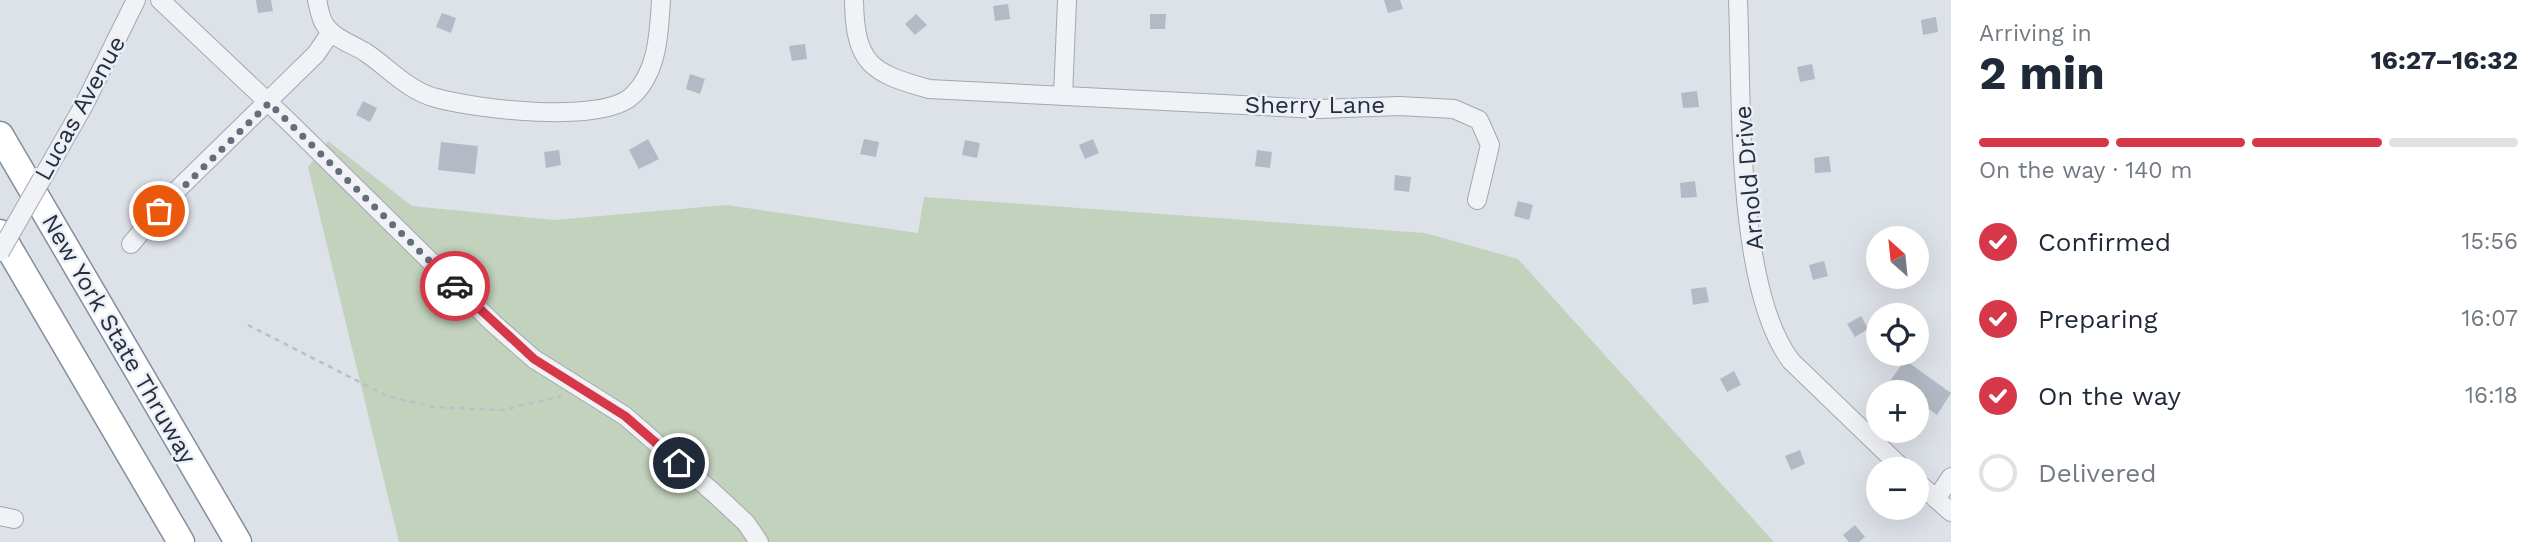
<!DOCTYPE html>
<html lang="en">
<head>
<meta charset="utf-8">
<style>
	body { margin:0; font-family:"Work Sans",sans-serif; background:#f6f6f7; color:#1f2937; height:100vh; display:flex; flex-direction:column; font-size:26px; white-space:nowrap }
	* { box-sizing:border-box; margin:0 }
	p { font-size:23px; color:#747a83 }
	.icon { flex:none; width:38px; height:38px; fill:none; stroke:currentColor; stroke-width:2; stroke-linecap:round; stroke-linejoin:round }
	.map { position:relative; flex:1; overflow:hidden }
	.drawer { display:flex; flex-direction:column; background:#fff; width:595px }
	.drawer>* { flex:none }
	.needle { width:46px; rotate:333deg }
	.buttons { position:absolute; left:1866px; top:226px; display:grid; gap:14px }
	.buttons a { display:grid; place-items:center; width:63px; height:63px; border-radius:50%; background:#fff; box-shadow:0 7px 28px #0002; font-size:35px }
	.pin { position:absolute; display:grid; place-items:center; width:60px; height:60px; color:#fff; margin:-30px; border:4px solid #fff; border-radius:50%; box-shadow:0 2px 7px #0007 }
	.courier { position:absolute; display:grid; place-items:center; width:70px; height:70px; margin:-35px; border:5px solid #d73849; border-radius:50%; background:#fff; color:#222; box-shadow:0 2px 9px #0007 }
	.summary em { font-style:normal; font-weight:700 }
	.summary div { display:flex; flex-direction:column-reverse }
	.summary { display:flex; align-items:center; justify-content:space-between; height:119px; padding:0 28px }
	h1 { font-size:46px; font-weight:700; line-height:52px }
	.bar { display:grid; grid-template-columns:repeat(4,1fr); gap:10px 7px; align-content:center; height:84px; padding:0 28px }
	.bar i { height:9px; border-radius:5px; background:#e0e1e3 }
	.bar .on { background:#d73849 }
	.bar p { grid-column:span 4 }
	ol { padding:0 28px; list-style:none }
	li { display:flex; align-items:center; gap:21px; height:77px }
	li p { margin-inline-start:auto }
	li .icon { padding:7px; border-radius:50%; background:#d73849; color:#fff; stroke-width:4 }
	li:last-child { color:#747a83 }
	li i { width:38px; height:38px; border:4px solid #e0e1e3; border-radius:50% }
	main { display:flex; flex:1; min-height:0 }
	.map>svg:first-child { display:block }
	.green { fill:#c2d2bd }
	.building { fill:#b4bac5 }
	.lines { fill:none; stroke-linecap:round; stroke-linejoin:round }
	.minor-casing { stroke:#a2a8b2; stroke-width:20 }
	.highway-casing { stroke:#838da0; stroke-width:29 }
	.path { stroke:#bbbfc7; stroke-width:2.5; stroke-dasharray:5 5; stroke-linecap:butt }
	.minor { stroke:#f0f2f6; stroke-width:18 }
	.highway { stroke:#fff; stroke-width:26 }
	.minor-bridge-casing { stroke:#a2a8b2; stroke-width:20; stroke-linecap:butt }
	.minor-bridge { stroke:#f0f2f6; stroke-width:18 }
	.done { stroke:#656d7b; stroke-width:7; stroke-dasharray:0 12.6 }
	.route { stroke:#d73849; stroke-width:9 }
	.labels { text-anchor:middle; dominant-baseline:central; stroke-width:5; stroke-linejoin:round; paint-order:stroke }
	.street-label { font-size:24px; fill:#252e40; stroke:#ecf0f6 }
</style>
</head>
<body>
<main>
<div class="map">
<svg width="1951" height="542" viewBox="0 0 1951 542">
	<rect width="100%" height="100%" fill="#dde1e8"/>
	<polygon class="green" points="328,141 412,206 554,220 727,205 918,233 924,197 1425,233 1518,259 1774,542 399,542 308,167"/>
	<g class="building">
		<polygon points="256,0 271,0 273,11 258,13"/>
		<polygon points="1384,0 1400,0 1403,9 1388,13"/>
		<polygon points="1008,4 1010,19 995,21 993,6"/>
		<polygon points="442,13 456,18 451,33 436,27"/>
		<polygon points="916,14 927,25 915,35 905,24"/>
		<polygon points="1150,14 1166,14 1165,29 1150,29"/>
		<polygon points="1936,17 1938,32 1923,35 1921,20"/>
		<polygon points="805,44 807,59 792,61 789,46"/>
		<polygon points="1812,64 1815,79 1800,82 1797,67"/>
		<polygon points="690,74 705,79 700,94 686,89"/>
		<polygon points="1697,91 1699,107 1683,108 1681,93"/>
		<polygon points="363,101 377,108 370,122 356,115"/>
		<polygon points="648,139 659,159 639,169 629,150"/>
		<polygon points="864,139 879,142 876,157 860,154"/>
		<polygon points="1093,139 1099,153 1085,159 1079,145"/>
		<polygon points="965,140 980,143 977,158 962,155"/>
		<polygon points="441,142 478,146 475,174 438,170"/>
		<polygon points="559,150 561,165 546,168 544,152"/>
		<polygon points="1257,150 1272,152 1270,168 1255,166"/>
		<polygon points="1829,156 1831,172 1815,173 1814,158"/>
		<polygon points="1395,175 1411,177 1409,192 1394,190"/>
		<polygon points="1695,181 1697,197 1681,198 1680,183"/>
		<polygon points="1518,201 1533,205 1529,220 1514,216"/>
		<polygon points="1824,261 1828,276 1813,280 1809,265"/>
		<polygon points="1706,287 1709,302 1693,305 1691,289"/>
		<polygon points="1861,316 1868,329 1855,337 1847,324"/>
		<polygon points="1905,360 1951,393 1937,415 1916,400 1916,392 1906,392 1890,381"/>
		<polygon points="1734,371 1741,385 1727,392 1720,379"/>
		<polygon points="1800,450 1805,464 1791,470 1785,456"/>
		<polygon points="1855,525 1865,537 1859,542 1849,542 1843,535"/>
	</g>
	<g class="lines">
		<defs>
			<g id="minor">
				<polyline points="160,0 289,122 493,323 534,359 625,416 715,494 746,523 759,542"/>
				<path d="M317,0C319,8 320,18 325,25C333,38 352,44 365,52C388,67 408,91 436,98C476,109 603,125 633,95C658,71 659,32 661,0"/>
				<path d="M854,0C855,64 871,73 929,89L1319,109L1399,106L1454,109L1479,120L1490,145L1477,200"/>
				<path d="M1738,0C1742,94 1735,287 1791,361L1903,469"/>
				<polyline points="1063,96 1067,0"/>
				<polyline points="84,105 136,0"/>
				<polyline points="131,244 173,194 316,54 331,32"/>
				<polyline points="1916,481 1951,512"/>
				<polyline points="1936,499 1951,477"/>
				<polyline points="0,516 14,519"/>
			</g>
			<g id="highway">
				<polyline points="0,135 238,542"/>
				<polyline points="0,233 181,542"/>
			</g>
		</defs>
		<use href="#minor" class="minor-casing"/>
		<use href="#highway" class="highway-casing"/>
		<polyline class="path" points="248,325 387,396 433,407 503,410 561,396"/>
		<use href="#minor" class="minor"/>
		<use href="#highway" class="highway"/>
		<defs>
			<polyline id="minor-bridge" points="0,252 84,105"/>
		</defs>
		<use href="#minor-bridge" class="minor-bridge-casing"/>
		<use href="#minor-bridge" class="minor-bridge"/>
	</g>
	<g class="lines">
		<polyline class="done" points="159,211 269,103 455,286"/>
		<polyline class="route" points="455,286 534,359 625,416 679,463"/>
	</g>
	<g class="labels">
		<g class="street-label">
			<text x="1315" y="105">Sherry Lane</text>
			<text transform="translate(80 108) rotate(-61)">Lucas Avenue</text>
			<text transform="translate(1749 178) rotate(-95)">Arnold Drive</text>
			<text transform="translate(119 339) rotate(60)">New York State Thruway</text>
		</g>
	</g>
</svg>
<div class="buttons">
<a><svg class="needle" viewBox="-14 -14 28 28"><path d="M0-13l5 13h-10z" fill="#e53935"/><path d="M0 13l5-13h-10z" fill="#747a83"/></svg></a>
<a><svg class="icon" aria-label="locate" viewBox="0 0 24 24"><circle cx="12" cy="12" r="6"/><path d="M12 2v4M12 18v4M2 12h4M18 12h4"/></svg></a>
<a>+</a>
<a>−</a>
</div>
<div class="pin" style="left:159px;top:211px;background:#ea580c"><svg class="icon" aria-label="bag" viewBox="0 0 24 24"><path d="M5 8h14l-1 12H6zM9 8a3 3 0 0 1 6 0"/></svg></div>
<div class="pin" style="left:679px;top:463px;background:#1f2937"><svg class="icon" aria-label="home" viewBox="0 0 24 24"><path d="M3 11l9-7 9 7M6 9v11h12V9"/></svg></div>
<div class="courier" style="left:455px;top:286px"><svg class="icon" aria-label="car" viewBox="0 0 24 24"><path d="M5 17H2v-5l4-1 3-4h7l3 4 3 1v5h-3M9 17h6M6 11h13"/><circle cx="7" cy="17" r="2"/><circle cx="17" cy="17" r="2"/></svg></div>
</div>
<section class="drawer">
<div class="summary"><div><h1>2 min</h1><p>Arriving in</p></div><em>16:27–16:32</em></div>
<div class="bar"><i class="on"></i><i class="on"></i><i class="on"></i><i></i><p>On the way · 140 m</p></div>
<ol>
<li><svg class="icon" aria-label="check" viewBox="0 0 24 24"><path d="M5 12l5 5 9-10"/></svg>Confirmed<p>15:56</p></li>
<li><svg class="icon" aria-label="check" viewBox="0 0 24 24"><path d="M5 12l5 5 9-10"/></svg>Preparing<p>16:07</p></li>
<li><svg class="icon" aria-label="check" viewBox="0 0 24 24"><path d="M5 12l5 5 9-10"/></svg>On the way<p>16:18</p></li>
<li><i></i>Delivered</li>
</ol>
</section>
</main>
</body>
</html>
